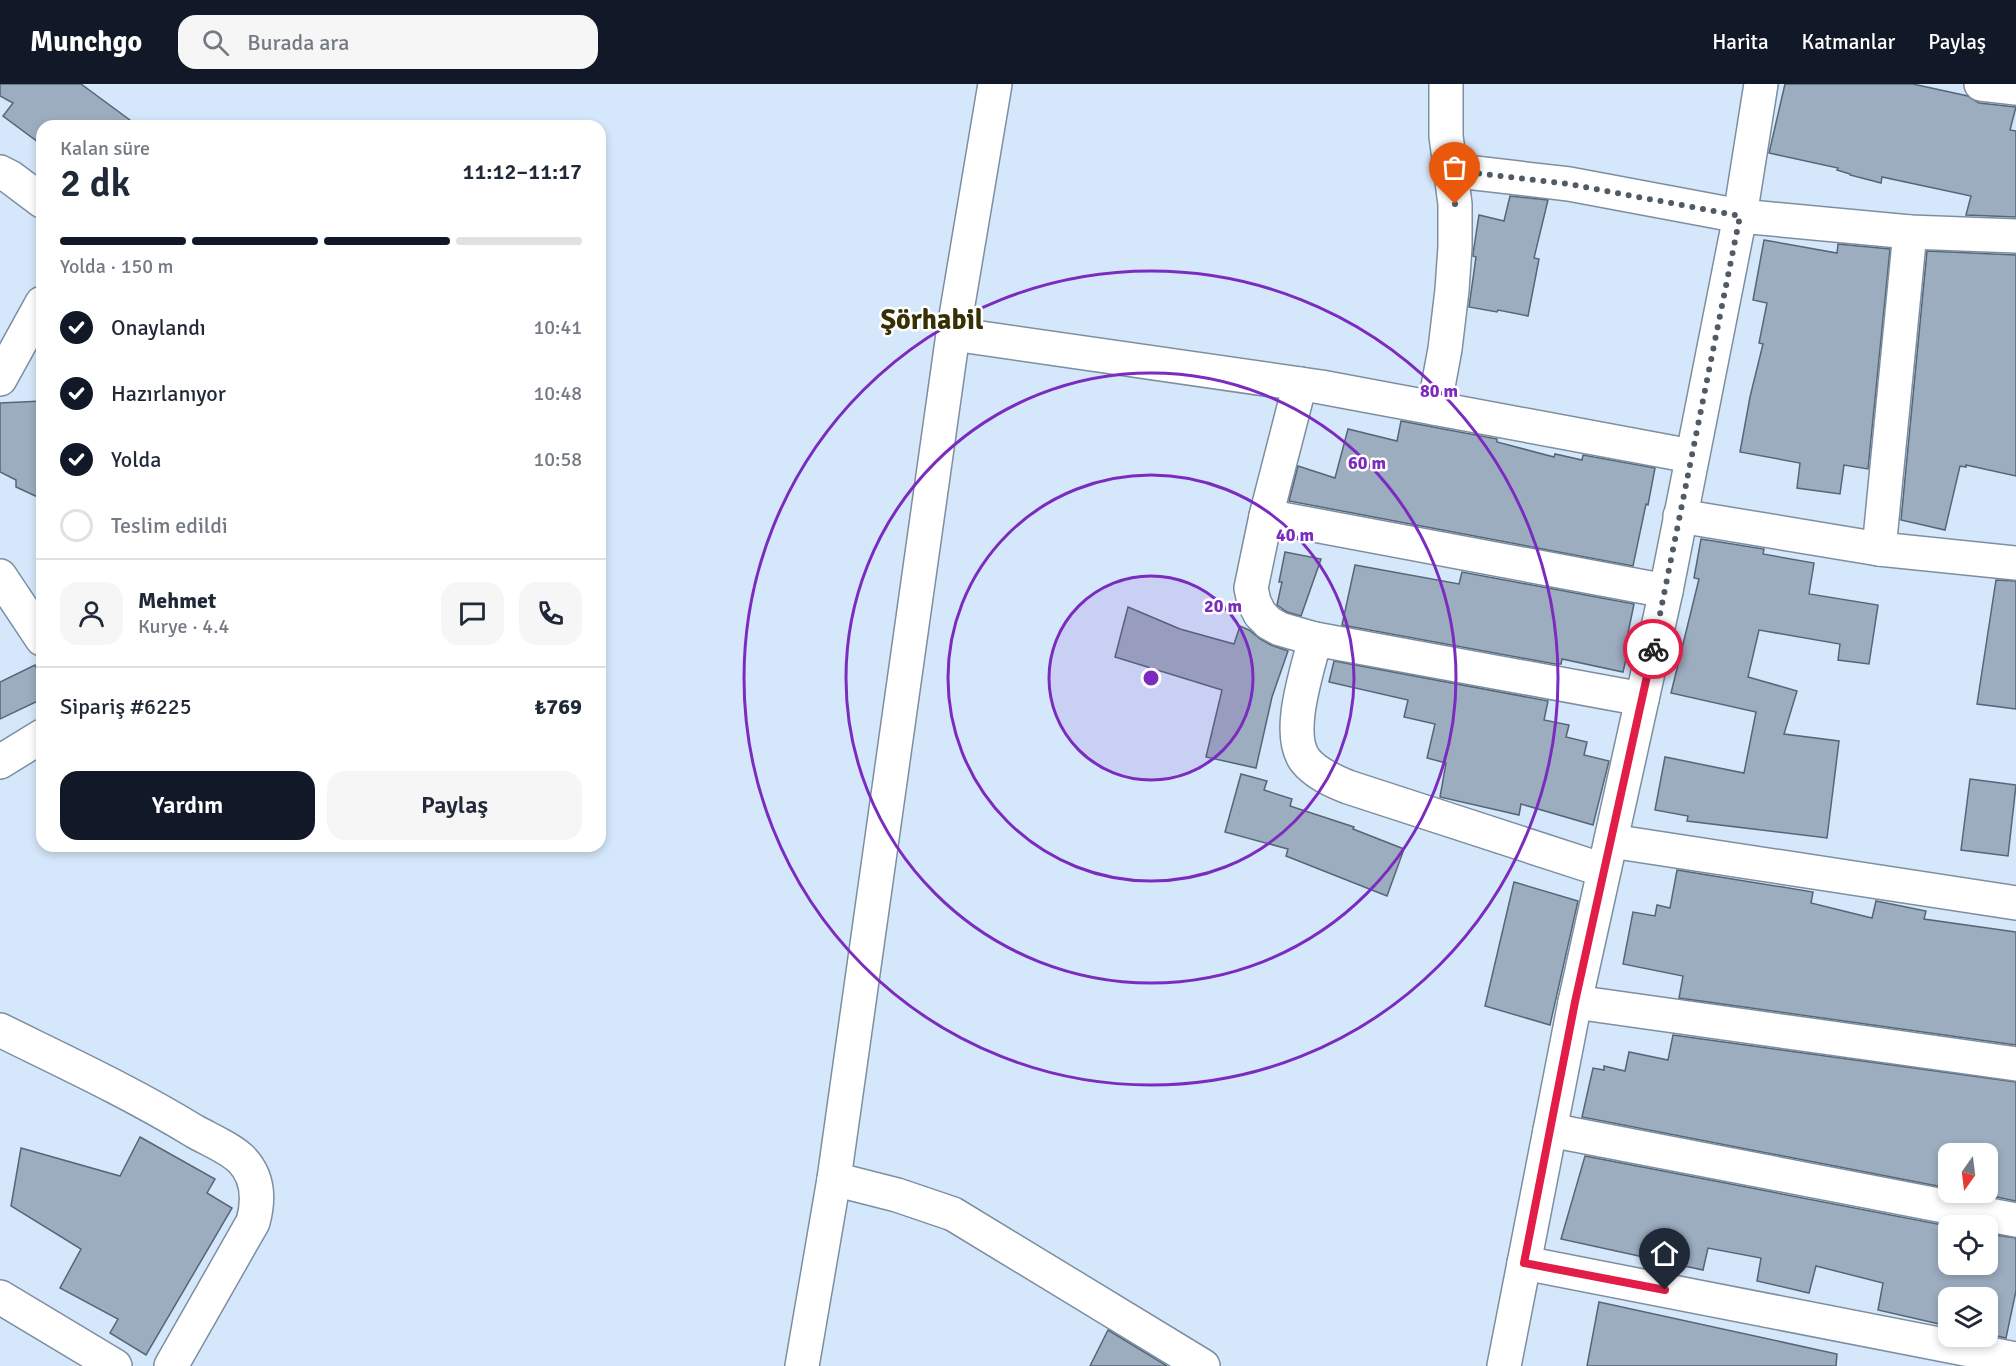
<!DOCTYPE html>
<html lang="tr">
<head>
<meta charset="utf-8">
<style>
	body { margin:0; font-family:Signika,sans-serif; background:#f6f6f7; color:#1f2937; height:100vh; display:flex; flex-direction:column; font-size:22px; white-space:nowrap }
	* { box-sizing:border-box; margin:0 }
	p { font-size:20px; color:#747a83 }
	.icon { flex:none; width:33px; height:33px; fill:none; stroke:currentColor; stroke-width:2; stroke-linecap:round; stroke-linejoin:round }
	.map { position:relative; flex:1; overflow:hidden }
	.details { position:absolute; left:36px; top:36px; width:570px; height:732px; display:flex; flex-direction:column; background:#fff; border-radius:18px; box-shadow:0 3px 9px #0003 }
	.details>* { flex:none }
	.needle { width:39px; rotate:194deg }
	.fabs { position:absolute; left:1938px; top:1059px; display:grid; gap:12px }
	.fabs a { display:grid; place-items:center; width:60px; height:60px; border-radius:12px; background:#fff; box-shadow:0 3px 9px #0003; font-size:30px }
	.pin { position:absolute; display:grid; place-items:center; width:51px; height:51px; color:#fff; margin:-62px -26px; border-radius:50% 50% 50% 0; rotate:-45deg; box-shadow:0 0 6px #0007 }
	.pin .icon { rotate:45deg }
	.courier { position:absolute; display:grid; place-items:center; width:60px; height:60px; margin:-30px; border:4px solid #e11d48; border-radius:50%; background:#fff; color:#222; box-shadow:0 2px 8px #0007 }
	.head em { font-style:normal; font-weight:600 }
	.head div { display:flex; flex-direction:column-reverse }
	.head { display:flex; align-items:center; justify-content:space-between; height:102px; padding:0 24px }
	h1 { font-size:39px; font-weight:600; line-height:45px }
	.bar { display:grid; grid-template-columns:repeat(4,1fr); gap:9px 6px; align-content:center; height:72px; padding:0 24px }
	.bar i { height:8px; border-radius:4px; background:#e0e1e3 }
	.bar .active { background:#111827 }
	.bar p { grid-column:span 4 }
	.line { display:flex; align-items:center; gap:15px; padding:0 24px; border-top:2px solid #e0e1e3 }
	.line div { flex:1 }
	.round { display:grid; place-items:center; flex:none; width:63px; height:63px; border-radius:18px; background:#f6f6f7 }
	ol { padding:0 24px; list-style:none }
	li { display:flex; align-items:center; gap:18px; height:66px }
	li p { margin-inline-start:auto }
	li .icon { padding:6px; border-radius:50%; background:#111827; color:#fff; stroke-width:4 }
	li:last-child { color:#747a83 }
	li i { width:33px; height:33px; border:3px solid #e0e1e3; border-radius:50% }
	.primary-button { display:flex; gap:12px; margin-top:auto; padding:12px 24px }
	.primary-button a { flex:1; height:69px; border-radius:18px; background:#111827; color:#fff; font-size:24px; font-weight:600; line-height:69px; text-align:center }
	.primary-button a+a { background:#f6f6f7; color:#1f2937 }
	header { display:flex; align-items:center; gap:36px; box-sizing:border-box; height:84px; padding:0 30px; background:#111827; color:#fff }
	header strong { font-size:28px }
	nav { display:flex; gap:33px; margin-inline-start:auto; font-size:21px }
	.search { width:420px; height:54px; background:#f6f6f7; display:flex; align-items:center; gap:15px; box-sizing:border-box; padding:0 21px; border-radius:18px; color:#747a83; font-size:22px }
	.map>svg:first-child { display:block }
	.building { fill:#9cadc0; stroke:#566677; stroke-width:1.5 }
	.lines { fill:none; stroke-linecap:round; stroke-linejoin:round }
	.minor-casing { stroke:#7e8ea1; stroke-width:36 }
	.minor { stroke:#fff; stroke-width:33 }
	.done { stroke:#505b66; stroke-width:6; stroke-dasharray:0 10.8 }
	.route { stroke:#e11d48; stroke-width:8 }
	.ring { fill:none; stroke:#7b2cbf; stroke-width:3 }
	.labels { text-anchor:middle; dominant-baseline:central; stroke-width:5; stroke-linejoin:round; paint-order:stroke }
	.district-label { font-size:28px; font-weight:bold; fill:#373005; stroke:#fff }
	.centre { fill:#7b2cbf; stroke:#fff; stroke-width:3 }
	.ring-label { font-size:18px; text-anchor:middle; font-weight:bold; fill:#7b2cbf; stroke:#fff; stroke-width:5; stroke-linejoin:round; paint-order:stroke }
</style>
</head>
<body>
<header>
<strong>Munchgo</strong>
<div class="search"><svg class="icon" aria-label="search" viewBox="0 0 24 24"><circle cx="10" cy="10" r="6"/><path d="M15 15l6 6"/></svg>Burada ara</div>
<nav><a>Harita</a><a>Katmanlar</a><a>Paylaş</a></nav>
</header>
<div class="map">
<svg width="2016" height="1282" viewBox="0 0 2016 1282">
	<rect width="100%" height="100%" fill="#d5e7fb"/>
	<g class="building">
		<polygon points="0,0 81,0 138,42 42,42 42,61 3,32 13,19 0,12"/>
		<polygon points="1785,0 1913,0 1968,12 1979,19 2016,23 2010,46 2016,47 2016,133 1966,131 1971,112 1882,93 1881,99 1850,91 1850,90 1837,86 1838,84 1769,69"/>
		<polygon points="1510,112 1548,116 1534,174 1539,175 1528,232 1498,226 1497,228 1469,223 1476,173 1473,172 1473,170 1479,131 1504,137"/>
		<polygon points="1764,156 1837,169 1838,160 1890,165 1868,385 1844,381 1840,410 1797,404 1800,379 1740,368 1750,313 1763,260 1759,259 1767,219 1753,216"/>
		<polygon points="1927,167 2016,171 2016,392 1966,381 1966,383 1960,382 1945,446 1901,436"/>
		<polygon points="42,317 42,415 16,403 16,396 0,388 0,319"/>
		<polygon points="1401,337 1497,355 1497,358 1554,373 1555,370 1582,376 1583,371 1655,384 1648,421 1646,420 1633,482 1289,417 1298,382 1335,394 1348,345 1397,357"/>
		<polygon points="1701,455 1764,465 1763,470 1814,479 1809,510 1878,521 1869,580 1838,576 1840,560 1759,546 1748,593 1797,607 1784,650 1839,657 1827,754 1687,737 1688,732 1655,726 1665,673 1744,689 1756,628 1671,609 1699,495 1694,494"/>
		<polygon points="1285,468 1321,475 1301,532 1287,528 1277,521 1282,498 1279,498"/>
		<polygon points="1355,481 1459,500 1462,488 1634,520 1628,549 1632,550 1623,588 1562,575 1561,580 1555,580 1342,541"/>
		<polygon points="1996,496 2016,497 2016,625 1977,620"/>
		<polygon points="1128,523 1180,545 1234,560 1240,542 1249,546 1260,555 1271,561 1288,567 1272,613 1256,684 1206,673 1222,606 1115,573"/>
		<polygon points="1334,577 1548,617 1544,636 1569,641 1566,653 1587,658 1584,671 1609,677 1593,741 1521,720 1519,731 1440,713 1446,679 1427,674 1435,640 1404,633 1408,616 1329,598"/>
		<polygon points="35,581 42,596 42,615 0,635 0,598"/>
		<polygon points="1241,690 1267,697 1264,706 1292,715 1290,722 1354,743 1353,745 1404,765 1387,812 1286,772 1288,765 1225,748"/>
		<polygon points="1970,695 2016,701 2008,772 1961,766"/>
		<polygon points="1677,786 1813,808 1811,819 1872,834 1876,817 1926,827 1924,835 2016,848 2016,961 1679,914 1683,892 1623,880 1633,828 1655,832 1657,821 1670,824"/>
		<polygon points="1514,798 1578,817 1550,941 1485,922"/>
		<polygon points="1673,951 2016,998 2016,1117 1972,1108 1988,1108 1988,1070 1948,1070 1948,1104 1582,1033 1593,984 1604,986 1604,982 1625,987 1629,968 1668,976"/>
		<polygon points="140,1053 215,1095 207,1109 232,1124 146,1271 110,1249 118,1235 60,1204 81,1165 11,1122 21,1064 120,1092"/>
		<polygon points="1585,1072 1948,1142 1948,1180 1988,1180 1988,1150 2016,1154 2016,1207 2006,1254 1988,1250 1988,1214 1948,1214 1948,1242 1878,1226 1883,1199 1816,1182 1809,1209 1757,1197 1761,1174 1708,1164 1703,1186 1561,1155"/>
		<polygon points="1599,1218 1837,1270 1836,1282 1587,1282"/>
		<polygon points="1108,1246 1167,1282 1090,1282"/>
	</g>
	<g class="lines">
		<defs>
			<g id="minor">
				<polyline points="1981,0 2016,4"/>
				<polyline points="1449,86 1569,100 1740,132 1910,148 2016,152"/>
				<polyline points="0,88 10,93 42,117"/>
				<polyline points="953,250 1321,303 1691,372"/>
				<polyline points="0,295 42,219"/>
				<polyline points="1300,300 1266,432 1251,504 1254,518 1260,530 1269,539 1280,545 1315,555"/>
				<polyline points="1434,324 1445,265 1452,206 1455,163 1455,120 1446,52 1446,0"/>
				<polyline points="1266,432 1666,507"/>
				<polyline points="1680,432 1879,465 2016,479"/>
				<polyline points="1879,465 1910,148"/>
				<polyline points="0,492 42,555"/>
				<polyline points="0,678 42,652"/>
				<polyline points="1611,757 2016,819"/>
				<path d="M1603,786L1348,703C1333,697 1315,689 1305,676C1285,649 1308,585 1315,555L1642,615"/>
				<polyline points="1575,918 2016,980"/>
				<path d="M0,946C65,978 132,1009 194,1047C208,1055 230,1064 241,1075C259,1093 259,1116 253,1138L171,1282"/>
				<polyline points="1550,1046 2016,1136"/>
				<polyline points="834,1095 897,1111 953,1130 1203,1282"/>
				<polyline points="1524,1179 2016,1275"/>
				<polyline points="0,1213 115,1282"/>
				<polyline points="802,1282 834,1095 953,250 995,0"/>
				<polyline points="1504,1282 1575,918 1666,507 1740,132 1761,0"/>
			</g>
		</defs>
		<use href="#minor" class="minor-casing"/>
		<use href="#minor" class="minor"/>
	</g>
	<g class="lines">
		<polyline class="done" points="1455,120 1449,86 1569,100 1740,132 1653,565"/>
		<polyline class="route" points="1653,565 1575,918 1524,1179 1665,1206"/>
	</g>
	<circle cx="1151" cy="594" r="102" fill="#7b2cbf" fill-opacity=".12"/>
	<g class="ring">
		<circle cx="1151" cy="594" r="102"/>
		<circle cx="1151" cy="594" r="203"/>
		<circle cx="1151" cy="594" r="305"/>
		<circle cx="1151" cy="594" r="407"/>
	</g>
	<g class="labels">
		<g class="district-label">
			<text x="932" y="236">Şörhabil</text>
		</g>
	</g>
	<circle cx="1151" cy="594" r="9" class="centre"/>
	<g class="ring-label">
		<text x="1439" y="313">80 m</text>
		<text x="1367" y="385">60 m</text>
		<text x="1295" y="457">40 m</text>
		<text x="1223" y="528">20 m</text>
	</g>
</svg>
<div class="fabs">
<a><svg class="needle" viewBox="-14 -14 28 28"><path d="M0-13l5 13h-10z" fill="#e53935"/><path d="M0 13l5-13h-10z" fill="#747a83"/></svg></a>
<a><svg class="icon" aria-label="locate" viewBox="0 0 24 24"><circle cx="12" cy="12" r="6"/><path d="M12 2v4M12 18v4M2 12h4M18 12h4"/></svg></a>
<a><svg class="icon" aria-label="layers" viewBox="0 0 24 24"><path d="M12 4l9 5-9 5-9-5zM3 14l9 5 9-5"/></svg></a>
</div>
<div class="pin" style="left:1455px;top:120px;background:#ea580c"><svg class="icon" aria-label="bag" viewBox="0 0 24 24"><path d="M5 8h14l-1 12H6zM9 8a3 3 0 0 1 6 0"/></svg></div>
<div class="pin" style="left:1665px;top:1206px;background:#1f2937"><svg class="icon" aria-label="home" viewBox="0 0 24 24"><path d="M3 11l9-7 9 7M6 9v11h12V9"/></svg></div>
<div class="courier" style="left:1653px;top:565px"><svg class="icon" aria-label="bike" viewBox="0 0 24 24"><circle cx="6" cy="16" r="4"/><circle cx="18" cy="16" r="4"/><path d="M6 16l4-8h5l3 8M10 8l3 8H6M13 5h3"/></svg></div>
<section class="details">
<div class="head"><div><h1>2 dk</h1><p>Kalan süre</p></div><em>11:12–11:17</em></div>
<div class="bar"><i class="active"></i><i class="active"></i><i class="active"></i><i></i><p>Yolda · 150 m</p></div>
<ol>
<li><svg class="icon" aria-label="check" viewBox="0 0 24 24"><path d="M5 12l5 5 9-10"/></svg>Onaylandı<p>10:41</p></li>
<li><svg class="icon" aria-label="check" viewBox="0 0 24 24"><path d="M5 12l5 5 9-10"/></svg>Hazırlanıyor<p>10:48</p></li>
<li><svg class="icon" aria-label="check" viewBox="0 0 24 24"><path d="M5 12l5 5 9-10"/></svg>Yolda<p>10:58</p></li>
<li><i></i>Teslim edildi</li>
</ol>
<div class="line" style="height:108px"><a class="round"><svg class="icon" aria-label="person" viewBox="0 0 24 24"><circle cx="12" cy="8" r="4"/><path d="M4 21q1-7 8-7t8 7"/></svg></a><div><b>Mehmet</b><p>Kurye · 4.4</p></div><a class="round"><svg class="icon" aria-label="chat" viewBox="0 0 24 24"><path d="M4 5h16v11H9l-5 4z"/></svg></a><a class="round"><svg class="icon" aria-label="phone" viewBox="0 0 24 24"><path d="M5 4h4l2 5-3 2q2 4 5 5l2-3 5 2v4C11 20 4 13 5 4z"/></svg></a></div>
<div class="line" style="height:78px"><div>Sipariş #6225</div><b>₺769</b></div>
<div class="primary-button"><a>Yardım</a><a>Paylaş</a></div>
</section>
</div>
</body>
</html>
